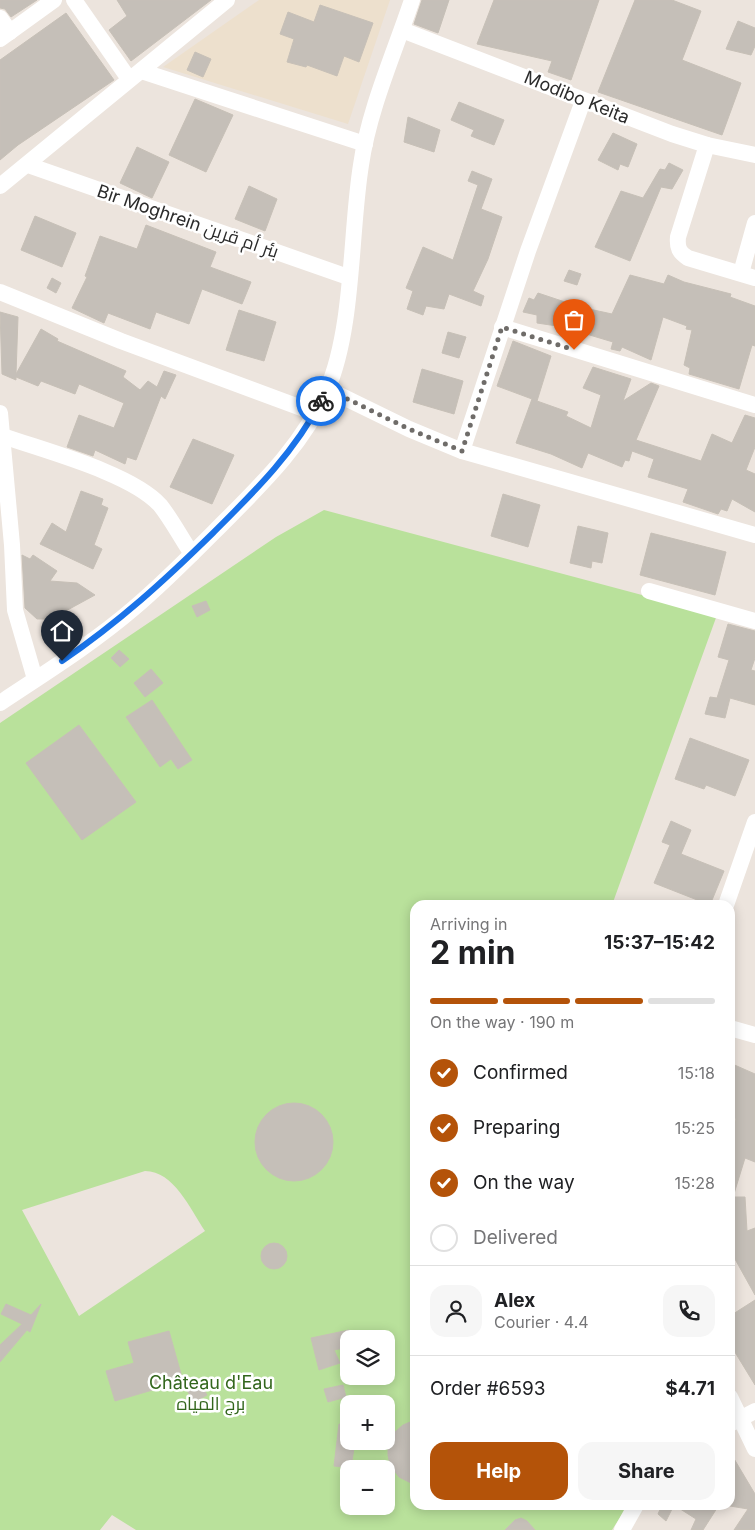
<!DOCTYPE html>
<html lang="en">
<head>
<meta charset="utf-8">
<style>
	body { margin:0; font-family:Inter,Cairo,sans-serif; background:#f6f6f6; color:#202124; height:100vh; display:flex; flex-direction:column; font-size:19px; white-space:nowrap }
	* { box-sizing:border-box; margin:0 }
	p { font-size:16px; color:#757577 }
	.icon { flex:none; width:28px; height:28px; fill:none; stroke:currentColor; stroke-width:2; stroke-linecap:round; stroke-linejoin:round }
	.map { position:relative; flex:1; overflow:hidden }
	.sheet { position:absolute; left:410px; top:900px; width:325px; height:610px; display:flex; flex-direction:column; background:#fff; border-radius:15px; box-shadow:0 2px 12px #0003 }
	.sheet>* { flex:none }
	.tools { position:absolute; left:340px; top:1330px; display:grid; gap:10px }
	.tools a { display:grid; place-items:center; width:55px; height:55px; border-radius:10px; background:#fff; box-shadow:0 2px 12px #0003; font-size:25px }
	.pin { position:absolute; display:grid; place-items:center; width:42px; height:42px; color:#fff; margin:-51px -21px; border-radius:50% 50% 50% 0; rotate:-45deg; box-shadow:0 0 5px #0007 }
	.pin .icon { rotate:45deg }
	.courier { position:absolute; display:grid; place-items:center; width:50px; height:50px; margin:-25px; border:4px solid #1a73e8; border-radius:50%; background:#fff; color:#222; box-shadow:0 1px 6px #0007 }
	.headline em { font-style:normal; font-weight:700 }
	.headline div { display:flex; flex-direction:column-reverse }
	.headline { display:flex; align-items:center; justify-content:space-between; height:85px; padding:0 20px }
	h1 { font-size:32px; font-weight:700; line-height:38px }
	.bar { display:grid; grid-template-columns:repeat(4,1fr); gap:8px 5px; align-content:center; height:60px; padding:0 20px }
	.bar i { height:6px; border-radius:4px; background:#e0e0e0 }
	.bar .on { background:#b45309 }
	.bar p { grid-column:span 4 }
	.line { display:flex; align-items:center; gap:12px; padding:0 20px; border-top:1px solid #e0e0e0 }
	.line div { flex:1 }
	.round { display:grid; place-items:center; flex:none; width:52px; height:52px; border-radius:15px; background:#f6f6f6 }
	ol { padding:0 20px; list-style:none }
	li { display:flex; align-items:center; gap:15px; height:55px }
	li p { margin-inline-start:auto }
	li .icon { padding:5px; border-radius:50%; background:#b45309; color:#fff; stroke-width:4 }
	li:last-child { color:#757577 }
	li i { width:28px; height:28px; border:2px solid #e0e0e0; border-radius:50% }
	.cta { display:flex; gap:10px; margin-top:auto; padding:10px 20px }
	.cta a { flex:1; height:58px; border-radius:15px; background:#b45309; color:#fff; font-size:20px; font-weight:700; line-height:58px; text-align:center }
	.cta a+a { background:#f6f6f6; color:#202124 }
	.map>svg:first-child { display:block }
	.education { fill:#ede0cd }
	.green { fill:#b9e19b; fill-rule:evenodd }
	.building { fill:#c5bfb8; stroke:#c7c0b7 }
	.lines { fill:none; stroke-linecap:round; stroke-linejoin:round }
	.minor { stroke:#fff; stroke-width:16 }
	.done { stroke:#6f6c69; stroke-width:5; stroke-dasharray:0 9 }
	.route { stroke:#1a73e8; stroke-width:6 }
	.labels { text-anchor:middle; dominant-baseline:central; stroke-width:5; stroke-linejoin:round; paint-order:stroke }
	.street-label { font-size:18px; fill:#2b2b2b; stroke:#fff }
	.park-label { font-size:18px; fill:#32661c; stroke:#fff }
</style>
</head>
<body>
<div class="map">
<svg width="755" height="1530" viewBox="0 0 755 1530">
	<rect width="100%" height="100%" fill="#ece4dd"/>
	<polygon class="education" points="259,0 390,0 348,124 163,67"/>
	<path class="green" d="M324,510L717,615L612,905H415V1505H628L612,1530H136L112,1515L100,1530H0V723L276,537ZM145,1171C174,1171 190,1209 205,1231L79,1316L22,1210ZM349,1339H386V1376H349ZM349,1404H386V1441H349ZM349,1469H386V1506H349Z"/>
	<g class="building">
		<polygon points="0,0 37,0 11,17 5,9 0,8"/>
		<polygon points="117,0 211,0 131,61 109,30 127,16"/>
		<polygon points="422,0 449,0 438,33 414,24"/>
		<polygon points="494,0 599,0 571,80 548,72 552,61 477,44"/>
		<polygon points="635,0 672,0 701,11 682,60 741,83 722,135 598,92"/>
		<polygon points="320,5 373,23 359,62 344,56 337,76 307,65 306,67 287,62 294,39 280,34 288,12 314,22"/>
		<polygon points="66,13 114,80 18,145 0,160 0,60"/>
		<polygon points="738,21 755,28 755,46 751,55 726,49"/>
		<polygon points="195,52 211,59 203,77 187,70"/>
		<polygon points="195,99 233,115 206,172 169,155"/>
		<polygon points="459,102 504,120 494,145 471,136 474,130 451,120"/>
		<polygon points="408,117 440,130 434,152 404,142"/>
		<polygon points="613,133 637,144 628,167 620,164 618,170 598,160"/>
		<polygon points="137,147 169,162 152,198 120,183"/>
		<polygon points="669,163 683,170 672,189 661,187 630,261 595,247 621,191 643,198 660,169 665,170"/>
		<polygon points="472,171 492,179 481,209 502,217 488,259 473,291 484,296 481,306 449,294 444,309 426,306 423,315 407,309 413,291 406,288 423,247 453,260 478,185 468,181"/>
		<polygon points="249,186 277,199 265,231 235,219"/>
		<polygon points="35,216 76,233 62,267 21,250"/>
		<polygon points="146,225 216,252 210,267 251,282 242,304 202,289 189,324 156,312 150,329 108,313 104,323 72,308 87,277 85,276 100,236 137,249"/>
		<polygon points="569,270 581,274 577,285 564,281"/>
		<polygon points="630,275 664,284 668,275 684,282 731,294 730,297 755,306 755,346 752,345 739,389 689,374 690,368 684,365 692,330 686,329 687,326 663,317 651,360 622,347 620,351 611,349 613,342 583,333 584,329 578,329 579,326 558,321 557,326 537,323 537,315 523,312 529,298 534,300 538,293 580,307 612,314"/>
		<polygon points="52,278 61,283 56,293 47,288"/>
		<polygon points="239,310 276,322 264,361 226,350"/>
		<polygon points="0,312 18,317 16,374 41,329 58,339 57,341 126,371 123,377 140,390 148,381 157,387 164,371 176,375 165,399 161,396 136,460 127,457 125,464 95,450 93,456 67,447 79,415 114,428 124,403 79,384 75,394 41,381 38,386 16,377 16,380 2,374"/>
		<polygon points="448,332 466,337 459,358 442,353"/>
		<polygon points="513,341 551,356 537,401 568,412 566,416 591,428 601,395 583,388 593,367 631,379 623,401 651,383 659,386 636,440 701,461 712,434 732,443 745,415 755,418 755,447 746,470 755,474 755,512 732,499 727,511 721,509 718,514 683,502 688,489 648,477 654,459 632,451 629,461 625,460 622,467 588,453 582,468 551,454 516,443 532,399 497,386"/>
		<polygon points="422,369 463,381 454,414 413,402"/>
		<polygon points="193,439 234,455 212,504 170,487"/>
		<polygon points="81,491 103,499 101,505 108,508 94,545 102,549 93,569 40,544 52,523 66,532"/>
		<polygon points="503,494 540,505 528,547 491,536"/>
		<polygon points="578,526 608,533 602,563 592,561 591,568 570,563"/>
		<polygon points="651,533 726,552 715,595 640,575"/>
		<polygon points="22,555 30,559 33,555 57,571 50,581 77,583 95,595 51,619 37,619 25,608"/>
		<polygon points="206,601 210,610 197,617 192,606"/>
		<polygon points="728,624 755,631 755,658 751,670 755,671 755,705 730,698 725,718 705,714 710,697 717,698 729,660 718,657"/>
		<polygon points="119,650 129,659 120,667 111,658"/>
		<polygon points="151,669 163,683 145,697 134,683"/>
		<polygon points="152,700 192,760 178,769 171,759 160,767 126,717"/>
		<polygon points="79,725 136,802 82,840 26,763"/>
		<polygon points="690,738 749,760 735,796 706,785 704,789 675,779"/>
		<polygon points="671,821 691,830 681,854 724,871 710,905 654,883 670,845 662,842"/>
		<polygon points="730,1063 755,1074 755,1162 745,1158 733,1197 745,1197 747,1231 755,1228 755,1295 735,1259 730,1260 730,1134 736,1119 730,1117"/>
		<circle cx="294" cy="1142" r="39"/>
		<circle cx="274" cy="1256" r="13"/>
		<polygon points="755,1300 755,1385 730,1344 730,1316"/>
		<polygon points="6,1304 31,1315 41,1304 30,1332 27,1330 0,1362 0,1345 22,1324 1,1314"/>
		<polygon points="349,1330 349,1347 334,1350 340,1363 319,1370 311,1338"/>
		<polygon points="169,1331 183,1381 115,1401 106,1371 134,1363 128,1342"/>
		<polygon points="198,1379 207,1395 194,1402 185,1387"/>
		<polygon points="343,1385 346,1397 328,1402 324,1389"/>
		<polygon points="415,1420 415,1485 399,1477 390,1465 388,1455 388,1446 395,1432 403,1425"/>
		<polygon points="339,1424 349,1425 349,1441 355,1441 351,1468 334,1466"/>
		<polygon points="730,1452 755,1494 755,1530 734,1530 748,1509 730,1506"/>
		<polygon points="662,1505 674,1505 666,1521 658,1514"/>
		<polygon points="674,1505 719,1505 703,1530 691,1530 696,1519"/>
		<polygon points="521,1518 527,1521 535,1530 505,1530 515,1520"/>
	</g>
	<g class="lines">
		<g class="minor">
			<polyline points="74,0 129,79"/>
			<polyline points="0,18 10,32"/>
			<polyline points="402,30 672,134 707,145 755,155"/>
			<polyline points="0,39 54,0"/>
			<polyline points="141,71 365,144"/>
			<path d="M707,145L678,237C677,248 679,252 688,258L755,278"/>
			<polyline points="28,165 348,277"/>
			<polyline points="0,186 227,0"/>
			<polyline points="741,273 755,223"/>
			<polyline points="0,292 121,341 315,413"/>
			<polyline points="502,327 755,405"/>
			<polyline points="327,389 409,429 462,451 755,535"/>
			<polyline points="0,413 12,545 15,610 35,679"/>
			<path d="M3,436C45,451 131,473 160,505C172,520 181,538 192,554"/>
			<polyline points="462,451 528,251 583,101"/>
			<polyline points="649,591 755,621"/>
			<path d="M0,703C45,673 92,644 134,608C166,581 197,549 227,519C266,480 305,441 327,390C354,328 350,233 361,165C369,109 394,54 412,0"/>
			<polyline points="726,905 755,822"/>
			<polyline points="730,1028 755,1035"/>
			<polyline points="730,1397 755,1449"/>
			<polyline points="730,1424 755,1411"/>
			<polyline points="622,1530 636,1505"/>
		</g>
	</g>
	<g class="lines">
		<polyline class="done" points="321,401 327,389 409,429 462,451 502,327 574,350"/>
		<path class="route" d="M62,661C119,622 164,581 213,533C254,492 294,453 321,401"/>
	</g>
	<g class="labels">
		<g class="street-label">
			<text transform="translate(577 97) rotate(22)">Modibo Keita</text>
			<text transform="translate(188 221) rotate(19)">Bir Moghrein بئر أم قرين</text>
		</g>
		<g class="park-label">
			<text x="211" y="1382">Château d'Eau<tspan x="211" dy="21">برج المياه</tspan></text>
		</g>
	</g>
</svg>
<div class="tools">
<a><svg class="icon" aria-label="layers" viewBox="0 0 24 24"><path d="M12 4l9 5-9 5-9-5zM3 14l9 5 9-5"/></svg></a>
<a>+</a>
<a>−</a>
</div>
<div class="pin" style="left:574px;top:350px;background:#ea580c"><svg class="icon" aria-label="bag" viewBox="0 0 24 24"><path d="M5 8h14l-1 12H6zM9 8a3 3 0 0 1 6 0"/></svg></div>
<div class="pin" style="left:62px;top:661px;background:#1f2937"><svg class="icon" aria-label="home" viewBox="0 0 24 24"><path d="M3 11l9-7 9 7M6 9v11h12V9"/></svg></div>
<div class="courier" style="left:321px;top:401px"><svg class="icon" aria-label="bike" viewBox="0 0 24 24"><circle cx="6" cy="16" r="4"/><circle cx="18" cy="16" r="4"/><path d="M6 16l4-8h5l3 8M10 8l3 8H6M13 5h3"/></svg></div>
<section class="sheet">
<div class="headline"><div><h1>2 min</h1><p>Arriving in</p></div><em>15:37–15:42</em></div>
<div class="bar"><i class="on"></i><i class="on"></i><i class="on"></i><i></i><p>On the way · 190 m</p></div>
<ol>
<li><svg class="icon" aria-label="check" viewBox="0 0 24 24"><path d="M5 12l5 5 9-10"/></svg>Confirmed<p>15:18</p></li>
<li><svg class="icon" aria-label="check" viewBox="0 0 24 24"><path d="M5 12l5 5 9-10"/></svg>Preparing<p>15:25</p></li>
<li><svg class="icon" aria-label="check" viewBox="0 0 24 24"><path d="M5 12l5 5 9-10"/></svg>On the way<p>15:28</p></li>
<li><i></i>Delivered</li>
</ol>
<div class="line" style="height:90px"><a class="round"><svg class="icon" aria-label="person" viewBox="0 0 24 24"><circle cx="12" cy="8" r="4"/><path d="M4 21q1-7 8-7t8 7"/></svg></a><div><b>Alex</b><p>Courier · 4.4</p></div><a class="round"><svg class="icon" aria-label="phone" viewBox="0 0 24 24"><path d="M5 4h4l2 5-3 2q2 4 5 5l2-3 5 2v4C11 20 4 13 5 4z"/></svg></a></div>
<div class="line" style="height:65px"><div>Order #6593</div><b>$4.71</b></div>
<div class="cta"><a>Help</a><a>Share</a></div>
</section>
</div>
</body>
</html>
